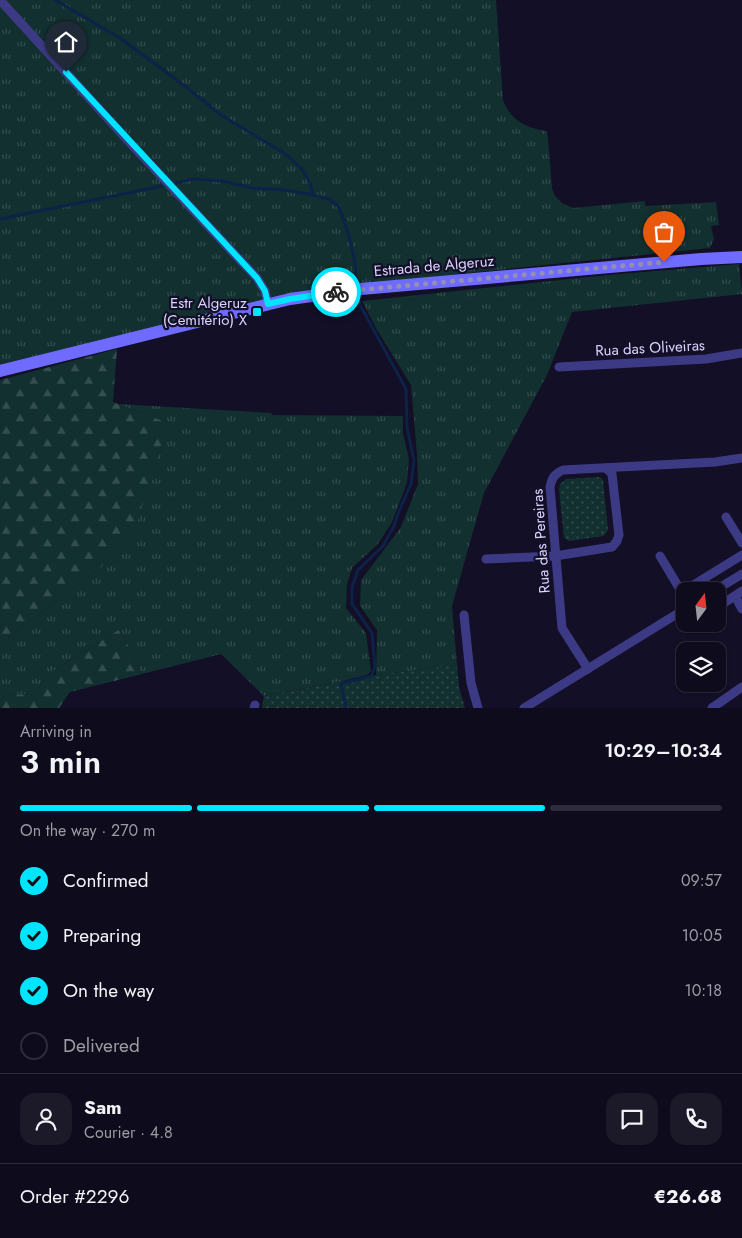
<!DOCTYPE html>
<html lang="en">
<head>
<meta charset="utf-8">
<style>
	body { margin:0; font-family:Jost,sans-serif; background:#1c1929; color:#f1f3f6; height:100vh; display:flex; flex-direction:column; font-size:19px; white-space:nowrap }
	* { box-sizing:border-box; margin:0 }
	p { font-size:16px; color:#9b9ba3 }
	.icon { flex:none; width:28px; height:28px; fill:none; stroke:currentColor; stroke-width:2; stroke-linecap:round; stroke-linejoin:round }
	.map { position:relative; height:708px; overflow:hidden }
	.drawer { display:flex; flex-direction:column; background:#0e0b1c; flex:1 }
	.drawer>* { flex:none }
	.needle { width:32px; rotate:15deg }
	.buttons { position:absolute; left:676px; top:582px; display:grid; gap:10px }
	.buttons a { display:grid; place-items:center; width:50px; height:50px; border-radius:10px; background:#0e0b1c; box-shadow:0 1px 4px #0004,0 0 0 1px #2e2b3b; font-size:25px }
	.pin { position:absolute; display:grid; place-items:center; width:42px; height:42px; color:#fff; margin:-51px -21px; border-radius:50% 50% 50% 0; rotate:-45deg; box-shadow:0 0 5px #0007 }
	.pin .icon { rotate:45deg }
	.courier { position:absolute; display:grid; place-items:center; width:50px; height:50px; margin:-25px; border:4px solid #00e5ff; border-radius:50%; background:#fff; color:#222; box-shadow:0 1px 6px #0007 }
	.head em { font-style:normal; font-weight:600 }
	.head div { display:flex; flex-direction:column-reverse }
	.head { display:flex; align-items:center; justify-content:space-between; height:85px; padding:0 20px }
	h1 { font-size:32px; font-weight:600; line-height:38px }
	.bar { display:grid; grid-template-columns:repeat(4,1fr); gap:8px 5px; align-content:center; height:60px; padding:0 20px }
	.bar i { height:6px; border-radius:4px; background:#2e2b3b }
	.bar .active { background:#00e5ff }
	.bar p { grid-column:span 4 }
	.line { display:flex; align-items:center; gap:12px; padding:0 20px; border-top:1px solid #2e2b3b }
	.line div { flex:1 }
	.round { display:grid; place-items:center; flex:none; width:52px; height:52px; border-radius:15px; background:#1c1929 }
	ol { padding:0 20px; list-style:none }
	li { display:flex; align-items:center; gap:15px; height:55px }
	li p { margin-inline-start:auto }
	li .icon { padding:5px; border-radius:50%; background:#00e5ff; color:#111; stroke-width:4 }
	li:last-child { color:#9b9ba3 }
	li i { width:28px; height:28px; border:2px solid #2e2b3b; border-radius:50% }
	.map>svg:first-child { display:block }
	.grass { fill:url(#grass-tufts) }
	.forest { fill:url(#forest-firs) }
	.park { fill:url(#park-dots) }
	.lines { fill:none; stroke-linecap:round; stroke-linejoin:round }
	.stream { stroke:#0c2248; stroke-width:3 }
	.street { stroke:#3d3a85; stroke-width:9 }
	.secondary { stroke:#6f6bff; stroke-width:12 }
	.done { stroke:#948fb3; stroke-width:5; stroke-dasharray:0 9 }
	.route { stroke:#00e5ff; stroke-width:6 }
	.poi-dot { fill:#00e5ff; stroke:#130f26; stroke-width:2 }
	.labels { text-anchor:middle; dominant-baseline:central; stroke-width:4.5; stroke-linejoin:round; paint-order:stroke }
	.street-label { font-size:15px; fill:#d9d4ff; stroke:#130f26 }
	.poi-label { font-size:15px; fill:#d9d4ff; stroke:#130f26; text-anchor:end }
</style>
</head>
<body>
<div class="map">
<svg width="742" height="708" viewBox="0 0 742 708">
	<defs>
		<pattern id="grass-tufts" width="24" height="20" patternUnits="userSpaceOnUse" patternTransform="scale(1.25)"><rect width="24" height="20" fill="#12302f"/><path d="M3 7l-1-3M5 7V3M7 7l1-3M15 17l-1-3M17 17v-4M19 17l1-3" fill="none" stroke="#344d4e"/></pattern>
		<pattern id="forest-firs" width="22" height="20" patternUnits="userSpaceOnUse" patternTransform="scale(1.25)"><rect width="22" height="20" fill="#12302f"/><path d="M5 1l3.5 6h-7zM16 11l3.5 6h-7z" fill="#344d4e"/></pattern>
		<pattern id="park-dots" width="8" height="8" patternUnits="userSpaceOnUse" patternTransform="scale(1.25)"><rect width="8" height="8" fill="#12302f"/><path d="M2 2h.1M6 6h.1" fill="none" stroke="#344d4e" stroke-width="1.8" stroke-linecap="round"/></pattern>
	</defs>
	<rect width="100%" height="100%" fill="#130f26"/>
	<g class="grass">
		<path d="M0,0H496L503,100C510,120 526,128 546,131L548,138L552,188L555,196L562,203L573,208L645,201V206L716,202L719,225L711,226L714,239L710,248L361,284L0,368Z"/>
		<polygon points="739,264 742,294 572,312 547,375 484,493 452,606 457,665 376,675 377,630 360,606 361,580 401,527 418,484 417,455 411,385 377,330 362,301 608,275"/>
		<polygon points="118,404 271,413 272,415 403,416 403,433 409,459 407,483 392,522 378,544 352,568 347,584 346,608 366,633 371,671 367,675 338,682 264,696 221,654 142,674 120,629 50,673 34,694 5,695 0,702 0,644 99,569 168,423"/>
	</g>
	<g class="forest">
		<polygon points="117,349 113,402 168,423 133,535 99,569 0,644 0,380"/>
		<polygon points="120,629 142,674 70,692 59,708 0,708 0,702 5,695 34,694 50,673"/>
	</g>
	<g class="park">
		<polygon points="600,477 603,480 608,530 604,536 569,541 564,538 559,490 560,484 566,479"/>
		<polygon points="457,665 459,687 465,708 262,708 264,696 376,675"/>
	</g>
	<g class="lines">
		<g class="stream">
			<polyline points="55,0 120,38 186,87 221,115 284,153 302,169 310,183 313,195"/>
			<polyline points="176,183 193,179 223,181 252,188 285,190 313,195 329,199 339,207 349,236 355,264 357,287"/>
			<polyline points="0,219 162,186"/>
			<polyline points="346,708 341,684 371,676 375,667 372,633 352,604 352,587 358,570 383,546 394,526 399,511 411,484 414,461 407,427 406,389 360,305 358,293"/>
		</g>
		<g class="street">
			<polyline points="0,0 131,144 257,278 265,291 268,304"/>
			<polyline points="559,367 706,359 742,353"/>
			<polyline points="726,517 742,543"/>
			<polyline points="660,556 684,596"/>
			<polyline points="486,559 555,556 612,547 617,541 619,535 612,474 606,468"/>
			<polyline points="714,591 742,574"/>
			<polyline points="682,592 742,555"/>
			<polyline points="735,596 742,609"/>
			<polyline points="718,607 742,591"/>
			<polyline points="464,615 471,683 478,708"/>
			<path d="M588,669L562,628L550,487C552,478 554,474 563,470L715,462L742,458"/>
			<polyline points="254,708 255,705"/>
			<polyline points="524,708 685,609"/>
			<polyline points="712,708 742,687"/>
		</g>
		<polyline class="secondary" points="0,371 290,299 361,289 701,259 742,257"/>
	</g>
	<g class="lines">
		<polyline class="done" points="336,292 664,262"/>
		<polyline class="route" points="66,72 257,278 265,291 268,304 290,299 336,292"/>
	</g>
	<rect class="poi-dot" x="252" y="307" width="10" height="10" rx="2.5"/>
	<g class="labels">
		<g class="street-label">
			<text transform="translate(434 266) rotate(-5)">Estrada de Algeruz</text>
			<text transform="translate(650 348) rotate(-3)">Rua das Oliveiras</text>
			<text transform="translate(541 541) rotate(-94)">Rua das Pereiras</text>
		</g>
		<g class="poi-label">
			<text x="247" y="303">Estr Algeruz<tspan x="247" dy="17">(Cemitério) X</tspan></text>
		</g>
	</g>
</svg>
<div class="buttons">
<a><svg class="needle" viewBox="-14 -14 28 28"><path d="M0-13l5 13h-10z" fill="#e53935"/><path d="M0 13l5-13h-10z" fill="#9b9ba3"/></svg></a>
<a><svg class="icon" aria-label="layers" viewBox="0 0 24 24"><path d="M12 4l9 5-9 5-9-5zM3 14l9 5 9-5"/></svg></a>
</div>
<div class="pin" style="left:664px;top:262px;background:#ea580c"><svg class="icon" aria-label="bag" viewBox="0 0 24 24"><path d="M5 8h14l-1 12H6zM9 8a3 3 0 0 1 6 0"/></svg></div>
<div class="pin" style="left:66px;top:72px;background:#1f2937"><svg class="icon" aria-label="home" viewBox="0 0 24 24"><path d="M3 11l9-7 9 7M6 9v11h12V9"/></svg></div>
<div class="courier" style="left:336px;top:292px"><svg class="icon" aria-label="bike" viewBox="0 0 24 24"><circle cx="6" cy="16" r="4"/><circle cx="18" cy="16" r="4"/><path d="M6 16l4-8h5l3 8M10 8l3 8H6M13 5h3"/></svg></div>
</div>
<section class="drawer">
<div class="head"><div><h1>3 min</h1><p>Arriving in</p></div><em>10:29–10:34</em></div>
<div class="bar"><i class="active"></i><i class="active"></i><i class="active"></i><i></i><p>On the way · 270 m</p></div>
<ol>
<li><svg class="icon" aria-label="check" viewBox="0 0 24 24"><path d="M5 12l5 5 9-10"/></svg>Confirmed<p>09:57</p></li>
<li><svg class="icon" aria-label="check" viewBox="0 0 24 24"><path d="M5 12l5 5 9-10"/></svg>Preparing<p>10:05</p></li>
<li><svg class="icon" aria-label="check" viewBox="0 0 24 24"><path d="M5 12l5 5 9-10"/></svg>On the way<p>10:18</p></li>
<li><i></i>Delivered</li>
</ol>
<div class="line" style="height:90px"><a class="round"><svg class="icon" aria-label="person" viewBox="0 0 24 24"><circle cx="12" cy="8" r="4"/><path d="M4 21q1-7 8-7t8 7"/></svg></a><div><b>Sam</b><p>Courier · 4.8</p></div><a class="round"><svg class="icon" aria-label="chat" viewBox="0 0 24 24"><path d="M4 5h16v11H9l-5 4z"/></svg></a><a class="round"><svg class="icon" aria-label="phone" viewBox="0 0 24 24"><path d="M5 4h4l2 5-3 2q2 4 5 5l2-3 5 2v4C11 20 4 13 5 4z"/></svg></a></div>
<div class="line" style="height:65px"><div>Order #2296</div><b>€26.68</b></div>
</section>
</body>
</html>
